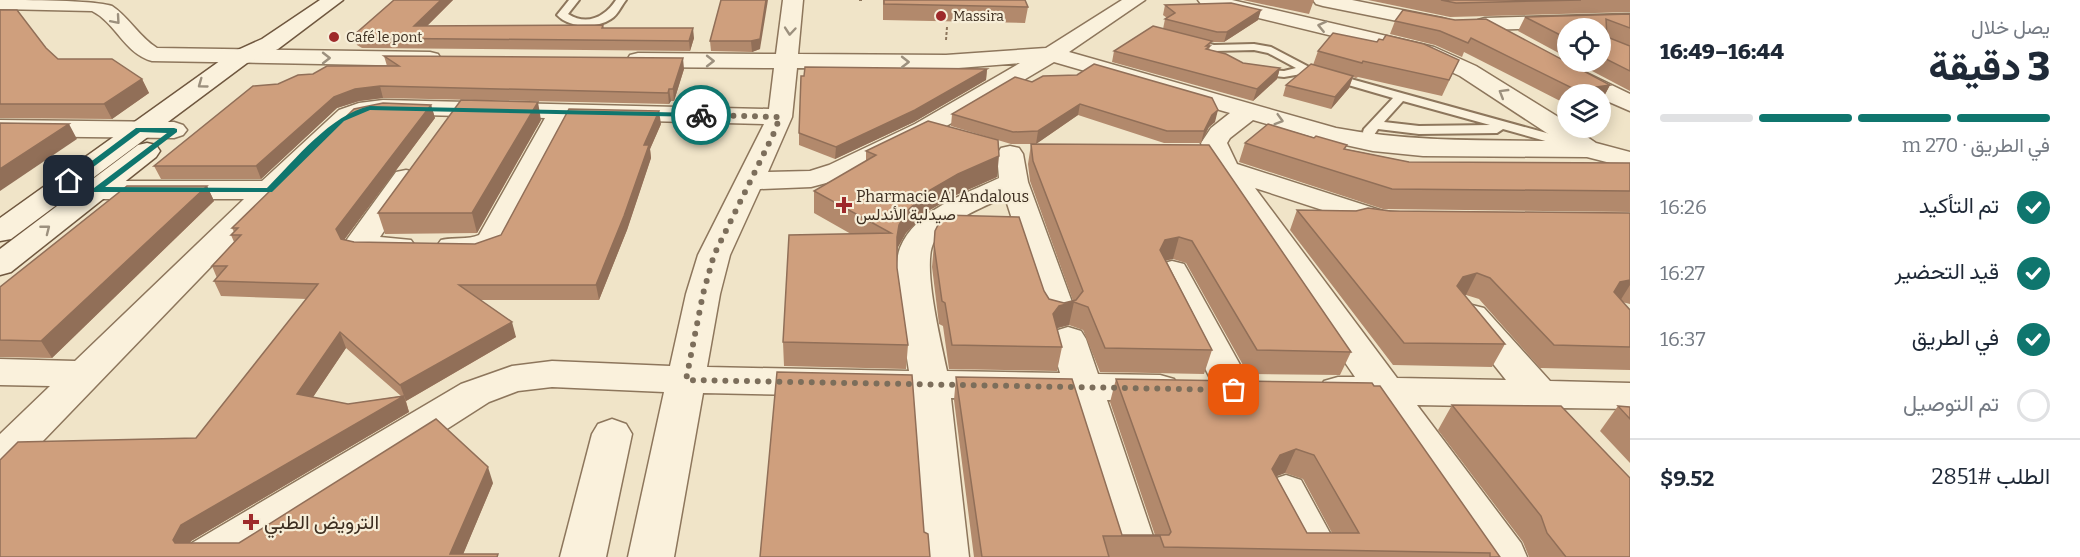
<!DOCTYPE html>
<html lang="ar">
<head>
<meta charset="utf-8">
<style>
	body { margin:0; font-family:Bitter,Vazirmatn,serif; background:#f6f6f7; color:#1f2937; direction:rtl; height:100vh; display:flex; flex-direction:column; font-size:22px; white-space:nowrap }
	* { box-sizing:border-box; margin:0 }
	p { font-size:20px; color:#747a83 }
	.icon { flex:none; width:33px; height:33px; fill:none; stroke:currentColor; stroke-width:2; stroke-linecap:round; stroke-linejoin:round }
	.map { position:relative; flex:1; overflow:hidden; direction:ltr }
	.panel { display:flex; flex-direction:column; background:#fff; width:450px }
	.panel>* { flex:none }
	.buttons { position:absolute; left:1557px; top:18px; display:grid; gap:12px }
	.buttons a { display:grid; place-items:center; width:54px; height:54px; border-radius:50%; background:#fff; box-shadow:0 3px 15px #0003; font-size:30px }
	.pin { position:absolute; display:grid; place-items:center; width:51px; height:51px; color:#fff; margin:-26px; border-radius:12px; box-shadow:0 3px 9px #0006 }
	.courier { position:absolute; display:grid; place-items:center; width:60px; height:60px; margin:-30px; border:4px solid #0f766e; border-radius:50%; background:#fff; color:#222; box-shadow:0 2px 8px #0007 }
	.headline em { font-style:normal; font-weight:800 }
	.headline div { display:flex; flex-direction:column-reverse }
	.headline { display:flex; align-items:center; justify-content:space-between; height:102px; padding:0 30px }
	h1 { font-size:39px; font-weight:800; line-height:45px }
	.bar { display:grid; grid-template-columns:repeat(4,1fr); gap:9px 6px; align-content:center; height:72px; padding:0 30px }
	.bar i { height:8px; border-radius:4px; background:#e0e1e3 }
	.bar .selected { background:#0f766e }
	.bar p { grid-column:span 4 }
	.line { display:flex; align-items:center; gap:15px; padding:0 30px; border-top:2px solid #e0e1e3 }
	.line div { flex:1 }
	ol { padding:0 30px; list-style:none }
	li { display:flex; align-items:center; gap:18px; height:66px }
	li p { margin-inline-start:auto }
	li .icon { padding:6px; border-radius:50%; background:#0f766e; color:#fff; stroke-width:4 }
	li:last-child { color:#747a83 }
	li i { width:33px; height:33px; border:3px solid #e0e1e3; border-radius:50% }
	main { display:flex; flex:1; min-height:0 }
	.map>svg:first-child { display:block }
	.lines { fill:none; stroke-linecap:round; stroke-linejoin:round }
	.lane-casing { stroke:#8d765c; stroke-width:4 }
	.street-casing { stroke:#8d765c; stroke-width:3 }
	.secondary-casing { stroke:#6f573f; stroke-width:3 }
	.path { stroke:#8d765c; stroke-width:2; stroke-dasharray:3 2; stroke-linecap:butt }
	.lane { fill:#faf1dc; fill-rule:evenodd }
	.street { fill:#faf1dc; fill-rule:evenodd }
	.secondary { fill:#faf1dc; fill-rule:evenodd }
	.wall { fill:#b2896c; fill-rule:evenodd }
	.shaded-wall { fill:#916f58 }
	.building { fill:#cf9f7d; stroke:#916f58; stroke-width:1.5; fill-rule:evenodd }
	.oneway { stroke:#9c907e }
	.route { fill:#0f766e }
	.done { stroke:#7c6e5b; stroke-width:6; stroke-dasharray:0 10.8 }
	.poi-dot { fill:#9e2a2b; stroke:#f7eed8; stroke-width:2 }
	.labels { text-anchor:middle; dominant-baseline:central; stroke-width:4.5; stroke-linejoin:round; paint-order:stroke }
	.far-poi-label { font-size:14px; fill:#3d2e20; stroke:#f7eed8; text-anchor:start }
	.poi-label { font-size:16px; fill:#3d2e20; stroke:#f7eed8; text-anchor:start }
	.near-poi-label { font-size:20px; fill:#3d2e20; stroke:#f7eed8; text-anchor:start }
</style>
</head>
<body>
<main>
<section class="panel">
<div class="headline"><div><h1>3 دقيقة</h1><p>يصل خلال</p></div><em>16:44–16:49</em></div>
<div class="bar"><i class="selected"></i><i class="selected"></i><i class="selected"></i><i></i><p>في الطريق · 270 m</p></div>
<ol>
<li><svg class="icon" aria-label="check" viewBox="0 0 24 24"><path d="M5 12l5 5 9-10"/></svg>تم التأكيد<p>16:26</p></li>
<li><svg class="icon" aria-label="check" viewBox="0 0 24 24"><path d="M5 12l5 5 9-10"/></svg>قيد التحضير<p>16:27</p></li>
<li><svg class="icon" aria-label="check" viewBox="0 0 24 24"><path d="M5 12l5 5 9-10"/></svg>في الطريق<p>16:37</p></li>
<li><i></i>تم التوصيل</li>
</ol>
<div class="line" style="height:78px"><div>الطلب #2851</div><b>$9.52</b></div>
</section>
<div class="map">
<svg width="1630" height="557" viewBox="0 0 1630 557">
	<rect width="100%" height="100%" fill="#f0e4c8"/>
	<g class="lines">
		<defs>
			<g id="lane">
				<path d="M569,0H579L568,14C587,26 605,17 616,0H626C621,6 618,15 611,19C596,29 569,28 557,15Z"/>
				<path d="M1189,39L1214,45L1254,44L1271,47L1311,68L1586,144L1588,147L1581,151L1503,129L1497,133L1419,134L1378,129L1374,135H1364L1363,132L1364,129L1393,98L1307,73L1284,77L1254,74V70L1258,69L1284,71L1296,68L1268,53L1254,50L1214,51L1185,44V40ZM1403,101L1490,125L1419,126L1384,122Z"/>
			</g>
			<g id="street">
				<path d="M0,0C24,0 94,0 112,6C129,17 139,37 157,48L430,52L438,54L441,59L438,64L430,66L152,61C125,54 116,23 92,11L0,9Z"/>
				<path d="M783,0H803L798,54L946,55L1046,48L1122,0H1145L1069,52L1336,128C1410,142 1484,140 1559,141L1460,76L1419,57L1201,4L1198,0H1232L1434,47L1476,66L1568,123V128H1574L1596,143L1630,152V168L1587,157L1423,156L1373,151L1323,140L1253,120L1230,138L1227,143L1237,164L1383,211L1406,213L1410,219L1406,225L1381,229L1255,188L1397,378L1506,380L1455,316L1460,308L1472,305L1484,308L1550,381L1630,383V409L1562,408L1560,412C1549,415 1537,418 1529,407L1417,405L1521,543L1527,557H1478L1373,404L1338,403L1324,399L1319,390L1324,381L1338,377H1355L1207,161L1201,143L1211,128L1230,113L1054,62L933,134L849,177L811,187L760,189L730,255L720,294L707,367L909,371C905,341 890,275 900,248C915,210 966,194 999,178L997,154L1001,148L1010,146L1019,148L1023,154L1028,182L1076,313L1071,321L1059,324L1047,321L1042,313L1005,197C981,208 949,220 934,242C921,263 942,346 947,371L1060,373L1050,339L1055,331L1068,327L1081,331L1086,339L1098,374L1160,375L1174,379L1179,388L1174,397L1160,401L1107,400L1160,557H1114L1068,400L951,398L969,557H923L912,397L703,393L674,557H628L664,392L552,387L518,391L489,402L247,557H186L192,543L461,384L512,366L552,361L670,366L686,294L698,255L764,124L570,119L502,248C482,258 462,259 441,254L436,247L441,240C453,237 468,240 479,235L545,118L383,114L357,120L279,196L15,470L0,475V434L50,386L0,385V359L75,361L244,199H97L87,196L83,190L87,184L97,181H262L339,110L359,103L383,100L769,109L774,68L638,67L630,65L627,60L630,55L638,53L776,54ZM1020,63L915,124L829,165L810,171L768,172L792,117L797,68L946,69Z"/>
				<polygon points="1313,0 1352,0 1442,18 1449,20 1452,24 1449,28 1442,30 1323,6 1316,4"/>
				<polygon points="1630,14 1630,26 1485,30 1478,28 1475,24 1478,20 1485,18"/>
				<polygon points="1568,64 1630,94 1630,111 1600,98 1600,94 1594,94 1560,76 1557,71 1560,66"/>
				<polygon points="0,120 174,122 183,125 187,130 183,135 174,138 0,136"/>
				<polygon points="406,170 416,172 420,178 380,237 411,240 416,247 411,254 400,256 348,252 343,245 348,238 396,172"/>
				<polygon points="1172,261 1184,264 1188,271 1254,390 1249,399 1235,403 1221,399 1216,390 1156,271 1160,264"/>
				<polygon points="612,419 626,424 632,434 606,557 560,557 592,434 598,424"/>
				<polygon points="1286,475 1301,480 1343,557 1297,557 1264,492 1271,480"/>
			</g>
			<g id="secondary">
				<polygon points="320,0 343,0 278,49 247,63 11,239 0,241 0,218 231,53 262,39"/>
				<polygon points="147,143 156,145 160,151 156,157 11,272 0,275 0,249 138,145"/>
			</g>
		</defs>
		<use href="#lane" class="lane-casing"/>
		<use href="#street" class="street-casing"/>
		<use href="#secondary" class="secondary-casing"/>
		<g class="path">
			<polyline points="859,0 863,0"/>
			<polyline points="946,40 947,27"/>
		</g>
		<use href="#lane" class="lane"/>
		<use href="#street" class="street"/>
		<use href="#secondary" class="secondary"/>
	</g>
	<g class="wall">
		<polygon points="394,0 453,0 427,26 603,25 604,28 694,38 690,51 362,48 357,45 354,35"/>
		<polygon points="721,0 760,49 752,52 711,51 710,41"/>
		<polygon points="883,0 1025,0 1028,7 1025,23 883,20"/>
		<polygon points="1243,0 1314,0 1309,14"/>
		<polygon points="1368,0 1630,0 1630,12 1450,17"/>
		<polygon points="1165,5 1258,20 1224,42 1211,42 1209,50 1243,63 1280,68 1277,79 1253,101 1112,62 1114,51 1163,29 1165,19 1167,18 1163,15"/>
		<polygon points="0,10 58,59 142,79 149,93 112,119 0,118"/>
		<polygon points="1403,10 1455,20 1486,19 1610,85 1602,100 1600,101 1600,94 1568,94 1568,105 1464,52 1462,57 1435,45 1390,34 1395,21"/>
		<polygon points="1630,14 1630,91 1575,62 1600,62 1600,28 1568,28 1568,58 1518,31 1525,17"/>
		<polygon points="1318,51 1459,60 1442,96 1358,77 1356,78 1353,77 1349,88 1331,109 1283,96 1286,85 1313,65"/>
		<polygon points="384,56 684,69 674,101 671,101 669,104 383,98 359,101 337,108 261,179 161,179 154,166 278,84 313,74 387,66"/>
		<polygon points="987,69 986,80 914,122 835,159 799,145 799,133"/>
		<polygon points="1032,82 1215,122 1209,127 1201,143 1164,143 1078,115 1036,144 1011,144 951,126 952,114"/>
		<path d="M431,105L435,118L344,240L354,242L475,244L501,235L661,124L650,149L651,158L627,230L599,300H480L516,337L406,401L409,412L191,541L190,543H239L493,483L463,554L0,557L196,438L307,299L221,296L214,281L217,278L212,266L234,242L231,235L234,232L232,228ZM346,348L401,396L348,404L313,397Z"/>
		<polygon points="541,120 477,233 385,234 378,213"/>
		<polygon points="1314,138 1346,149 1409,162 1630,163 1630,212 1383,209 1239,162 1245,143"/>
		<polygon points="1031,144 1209,145 1351,352 1340,375 1248,374 1186,263 1173,259 1166,260 1212,350 1204,374 1100,372 1083,330 1069,325 1057,328 1062,347 1057,371 949,369 943,326 939,324 932,267 935,231 1044,291 1049,299 1064,303 1073,301 1030,181 1028,164"/>
		<polygon points="866,151 997,177 956,195 928,211 906,233 898,247 897,253 897,268 908,345 906,369 784,366 783,342 851,234 814,213 814,191 866,161"/>
		<polygon points="207,186 214,201 52,358 0,357 0,287"/>
		<polygon points="1297,210 1630,213 1630,304 1622,302 1630,310 1630,370 1540,368 1479,299 1466,295 1464,295 1505,344 1492,367 1393,365 1290,230"/>
		<path d="M956,377L1122,535H1155L1110,402L1116,379L1372,383L1500,557H974L954,400ZM1285,473L1303,479L1332,533H1307L1276,476Z"/>
		<polygon points="1452,405 1630,557 1529,557 1523,542 1438,430"/>
		<polygon points="1618,406 1630,407 1630,463 1600,431"/>
	</g>
	<g class="shaded-wall">
		<polygon points="441,0 453,0 417,36 414,26"/>
		<polygon points="766,0 768,0 760,49 752,52 751,41"/>
		<polygon points="1261,10 1258,20 1224,42 1227,32"/>
		<polygon points="693,28 694,38 690,51 689,41"/>
		<polygon points="683,58 684,69 674,101 673,89"/>
		<polygon points="1280,68 1277,79 1253,101 1257,89"/>
		<polygon points="987,69 986,80 914,122 835,159 836,147"/>
		<polygon points="1353,76 1349,88 1331,109 1335,97"/>
		<polygon points="142,79 149,93 112,119 104,104"/>
		<polygon points="1610,85 1602,100 1600,101 1600,94 1574,94 1576,90"/>
		<polygon points="380,86 383,98 359,101 337,108 261,179 256,166 334,97 355,89"/>
		<polygon points="669,89 671,101 669,104 668,93"/>
		<polygon points="538,102 541,120 477,233 472,213"/>
		<polygon points="1080,104 1078,115 1036,144 1038,131"/>
		<polygon points="431,105 435,118 341,244 336,229"/>
		<polygon points="1218,110 1215,122 1209,127 1201,143 1204,131 1212,115"/>
		<polygon points="659,111 661,124 650,149 651,158 627,230 599,300 596,285 644,145"/>
		<polygon points="69,124 77,139 0,191 0,169"/>
		<polygon points="999,156 997,177 956,195 928,211 906,233 898,247 895,260 897,237 899,225 907,211 930,190 958,174"/>
		<polygon points="207,186 214,201 52,358 41,341"/>
		<polygon points="1179,237 1173,259 1159,262 1160,250 1165,240"/>
		<polygon points="1477,273 1466,295 1452,299 1457,286 1463,277"/>
		<polygon points="1630,280 1630,285 1620,301 1606,304 1620,282"/>
		<polygon points="1074,302 1069,325 1054,329 1053,314 1059,306"/>
		<polygon points="512,322 516,337 406,401 400,385"/>
		<polygon points="340,332 346,348 305,409 297,394"/>
		<polygon points="404,396 409,412 191,541 184,556 173,540 181,525"/>
		<polygon points="1296,449 1285,473 1269,479 1272,469 1280,455"/>
		<polygon points="488,467 493,483 462,557 450,554"/>
	</g>
	<g class="building">
		<polygon points="394,0 441,0 414,26 603,25 602,28 693,28 689,41 358,38 354,35"/>
		<polygon points="721,0 766,0 760,39 751,41 710,41"/>
		<polygon points="884,0 1025,0 1028,7 884,4"/>
		<polygon points="1441,0 1581,0 1456,3"/>
		<polygon points="1231,3 1261,10 1227,32 1217,32 1165,19 1175,13 1165,5"/>
		<polygon points="0,10 17,10 46,48 58,59 112,59 142,79 104,104 0,104"/>
		<polygon points="1403,10 1455,20 1486,19 1610,85 1576,90 1471,38 1468,43 1440,31 1395,21"/>
		<polygon points="1630,14 1630,28 1606,19 1607,37 1630,46 1630,71 1600,56 1600,28 1568,28 1568,39 1525,17"/>
		<polygon points="1153,26 1212,41 1206,46 1210,46 1206,49 1226,54 1243,63 1280,68 1257,89 1114,51"/>
		<polygon points="1333,33 1377,42 1379,39 1383,40 1386,35 1424,44 1459,60 1449,80 1363,61 1362,63 1318,51"/>
		<polygon points="384,56 683,58 673,89 669,89 668,93 380,86 355,89 334,97 256,166 154,166 253,86 278,84 298,75 313,74 327,66 399,66"/>
		<polygon points="1094,64 1212,98 1218,110 1212,115 1204,131 1167,131 1080,104 1038,131 1013,132 952,114 1015,77 1032,82 1043,76 1077,75"/>
		<polygon points="1311,64 1353,76 1335,97 1286,85"/>
		<polygon points="805,67 987,69 915,110 836,147 799,133 801,76 804,76"/>
		<polygon points="461,100 538,102 472,213 378,213"/>
		<polygon points="383,103 431,105 336,229 341,239 354,242 475,244 501,235 569,109 659,111 644,145 649,145 624,216 596,285 459,285 512,322 400,385 340,332 297,394 348,404 404,396 181,525 173,540 175,543 239,543 436,419 488,467 450,554 498,554 497,557 0,557 0,460 18,442 196,438 318,284 214,281 227,266 212,266 241,235 231,235 238,228 232,228 354,109"/>
		<polygon points="928,121 998,140 999,156 958,174 930,190 907,211 899,225 897,237 897,268 908,345 783,342 789,235 891,233 814,191 876,155 866,151"/>
		<polygon points="0,123 69,124 0,169"/>
		<polygon points="1268,124 1314,138 1316,136 1347,145 1344,149 1409,162 1630,163 1630,191 1392,189 1245,143"/>
		<polygon points="1031,144 1209,145 1351,352 1257,350 1192,241 1179,237 1165,240 1160,250 1212,350 1105,348 1088,307 1074,302 1059,306 1053,314 1062,347 952,345 945,303 942,301 934,245 935,231 943,215 1019,217 1044,291 1049,299 1064,303 1076,300 1083,291 1033,161"/>
		<polygon points="127,186 207,186 41,341 0,340 0,287"/>
		<polygon points="1368,208 1390,211 1630,213 1630,280 1620,282 1614,292 1630,310 1630,347 1554,345 1490,278 1477,273 1463,277 1457,286 1505,344 1404,343 1297,210 1356,211"/>
		<polygon points="777,372 912,375 924,532 928,534 930,557 760,557"/>
		<path d="M956,377L1072,379L1122,535H1169L1171,532L1116,379L1372,383L1374,386H1380L1500,557H1490V553L1164,547L1160,536H1103L1109,557H982ZM1296,449L1314,455L1359,533H1307L1272,469L1280,455Z"/>
		<polygon points="1452,405 1561,406 1630,478 1630,557 1566,557 1547,533 1541,516"/>
		<polygon points="1618,406 1630,407 1630,419"/>
	</g>
	<defs><path id="oneway-chevron" d="M-2-3.5L2.5 0L-2 3.5" fill="none" stroke-width="1.6" stroke-linecap="round" stroke-linejoin="round" transform="scale(1.5)"/></defs>
	<g class="oneway">
		<use href="#oneway-chevron" transform="translate(116 20) rotate(49)"/>
		<use href="#oneway-chevron" transform="translate(1322 26) rotate(-167)"/>
		<use href="#oneway-chevron" transform="translate(790 31) rotate(95)"/>
		<use href="#oneway-chevron" transform="translate(326 58)"/>
		<use href="#oneway-chevron" transform="translate(710 61)"/>
		<use href="#oneway-chevron" transform="translate(905 62)"/>
		<use href="#oneway-chevron" transform="translate(202 84) rotate(144)"/>
		<use href="#oneway-chevron" transform="translate(1503 93) rotate(-149)"/>
		<use href="#oneway-chevron" transform="translate(1279 120) rotate(16)"/>
		<use href="#oneway-chevron" transform="translate(46 229) rotate(-38)"/>
	</g>
	<path class="route" d="M370,106L701,113L705,115L701,117L370,110L344,121L272,192H94V188L167,133L140,132L72,183L65,181L136,128H174L177,129V132L105,187L267,188C295,160 331,114 370,106Z"/>
	<g class="lines">
		<polyline class="done" points="701,115 780,117 773,135 714,255 703,294 686,380 1234,390"/>
	</g>
	<g class="poi-dot">
		<circle cx="941" cy="16" r="6"/>
		<circle cx="334" cy="37" r="6"/>
		<path d="M841 196h6v6h6v6h-6v6h-6v-6h-6v-6h6z"/>
		<path d="M248 513h6v6h6v6h-6v6h-6v-6h-6v-6h6z"/>
	</g>
	<g class="labels">
		<g class="far-poi-label">
			<text x="953" y="16">Massira</text>
			<text x="346" y="37">Café le pont</text>
		</g>
		<g class="poi-label">
			<text x="856" y="196">Pharmacie Al Andalous<tspan x="856" dy="18">صيدلية الأندلس</tspan></text>
		</g>
		<g class="near-poi-label">
			<text x="264" y="522">الترويض الطبي</text>
		</g>
	</g>
</svg>
<div class="buttons">
<a><svg class="icon" aria-label="locate" viewBox="0 0 24 24"><circle cx="12" cy="12" r="6"/><path d="M12 2v4M12 18v4M2 12h4M18 12h4"/></svg></a>
<a><svg class="icon" aria-label="layers" viewBox="0 0 24 24"><path d="M12 4l9 5-9 5-9-5zM3 14l9 5 9-5"/></svg></a>
</div>
<div class="pin" style="left:1234px;top:390px;background:#ea580c"><svg class="icon" aria-label="bag" viewBox="0 0 24 24"><path d="M5 8h14l-1 12H6zM9 8a3 3 0 0 1 6 0"/></svg></div>
<div class="pin" style="left:69px;top:181px;background:#1f2937"><svg class="icon" aria-label="home" viewBox="0 0 24 24"><path d="M3 11l9-7 9 7M6 9v11h12V9"/></svg></div>
<div class="courier" style="left:701px;top:115px"><svg class="icon" aria-label="bike" viewBox="0 0 24 24"><circle cx="6" cy="16" r="4"/><circle cx="18" cy="16" r="4"/><path d="M6 16l4-8h5l3 8M10 8l3 8H6M13 5h3"/></svg></div>
</div>
</main>
</body>
</html>
